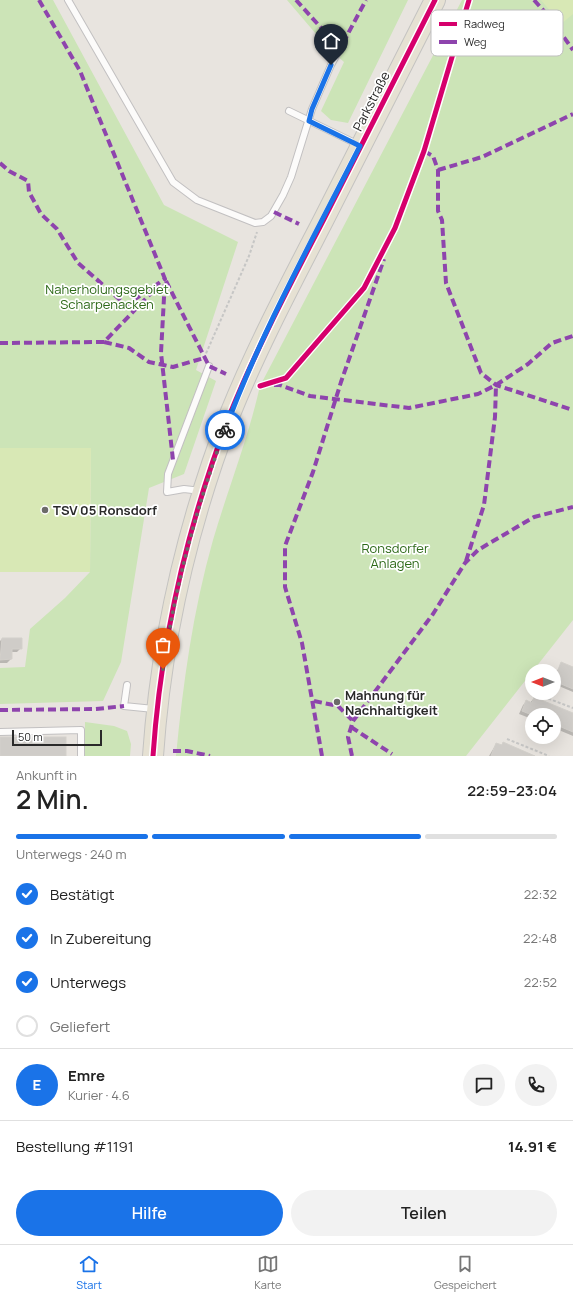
<!DOCTYPE html>
<html lang="de">
<head>
<meta charset="utf-8">
<style>
	body { margin:0; font-family:Manrope,sans-serif; background:#f2f2f2; color:#222; height:100vh; display:flex; flex-direction:column; font-size:15px; white-space:nowrap }
	* { box-sizing:border-box; margin:0 }
	p { font-size:13px; color:#767676 }
	.icon { flex:none; width:22px; height:22px; fill:none; stroke:currentColor; stroke-width:2; stroke-linecap:round; stroke-linejoin:round }
	.map { position:relative; height:756px; overflow:hidden }
	.drawer { display:flex; flex-direction:column; background:#fff; flex:1 }
	.drawer>* { flex:none }
	.needle { width:26px; rotate:270deg }
	.controls { position:absolute; left:525px; top:664px; display:grid; gap:8px }
	.controls a { display:grid; place-items:center; width:36px; height:36px; border-radius:50%; background:#fff; box-shadow:0 4px 16px #0002; font-size:20px }
	.scale { position:absolute; left:12px; bottom:10px; width:90px; box-sizing:border-box; padding-left:4px; border:2px solid #2a2a2a; border-top:0; font-size:11px; line-height:14px; white-space:nowrap; color:#2a2a2a; -webkit-text-stroke:3px #fff; paint-order:stroke }
	.pin { position:absolute; display:grid; place-items:center; width:34px; height:34px; color:#fff; margin:-41px -17px; border-radius:50% 50% 50% 0; rotate:-45deg; box-shadow:0 0 4px #0007 }
	.pin .icon { rotate:45deg }
	.courier { position:absolute; display:grid; place-items:center; width:40px; height:40px; margin:-20px; border:3px solid #1a73e8; border-radius:50%; background:#fff; color:#222; box-shadow:0 1px 5px #0007 }
	.summary em { font-style:normal; font-weight:600 }
	.summary div { display:flex; flex-direction:column-reverse }
	.summary { display:flex; align-items:center; justify-content:space-between; height:68px; padding:0 16px }
	h1 { font-size:26px; font-weight:600; line-height:30px }
	.bar { display:grid; grid-template-columns:repeat(4,1fr); gap:6px 4px; align-content:center; height:48px; padding:0 16px }
	.bar i { height:5px; border-radius:3px; background:#e0e0e0 }
	.bar .current { background:#1a73e8 }
	.bar p { grid-column:span 4 }
	.line { display:flex; align-items:center; gap:10px; padding:0 16px; border-top:1px solid #e0e0e0 }
	.line div { flex:1 }
	.round { display:grid; place-items:center; flex:none; width:42px; height:42px; border-radius:21px; background:#f2f2f2 }
	ol { padding:0 16px; list-style:none }
	li { display:flex; align-items:center; gap:12px; height:44px }
	li p { margin-inline-start:auto }
	li .icon { padding:4px; border-radius:50%; background:#1a73e8; color:#fff; stroke-width:4 }
	li:last-child { color:#767676 }
	li i { width:22px; height:22px; border:2px solid #e0e0e0; border-radius:50% }
	.action { display:flex; gap:8px; margin-top:auto; padding:8px 16px }
	.action a { flex:1; height:46px; border-radius:24px; background:#1a73e8; color:#fff; font-size:16px; font-weight:600; line-height:46px; text-align:center }
	.action a+a { background:#f2f2f2; color:#222 }
	.tab-bar { display:flex; justify-content:space-around; align-items:center; height:56px; border-top:1px solid #e0e0e0; background:#fff; font-size:11px; color:#767676 }
	.tab-bar a { display:grid; justify-items:center; gap:2px }
	.tab-bar .current { color:#1a73e8 }
	.map>svg:first-child { display:block }
	.green { fill:#cce4b7 }
	.pitch { fill:#d8e8b5 }
	.shadow { fill:#0003 }
	.building { fill:#cfccc8; stroke:#d3d0cb }
	.lines { fill:none; stroke-linecap:round; stroke-linejoin:round }
	.lane-casing { stroke:#c2c0c1; stroke-width:8 }
	.primary-casing { stroke:#c4c3c1; stroke-width:22 }
	.path { stroke:#c6c6c5; stroke-width:2; stroke-dasharray:3 2; stroke-linecap:butt }
	.lane { stroke:#fcfbfa; stroke-width:6 }
	.primary { stroke:#e6e1d3; stroke-width:20 }
	.quiet { stroke:#8e44ad; stroke-width:4; stroke-dasharray:8 4; stroke-linecap:butt }
	.cycleway-casing { stroke:#fff; stroke-width:8 }
	.cycleway { stroke:#d6006c; stroke-width:5 }
	.done { stroke:#6c6b69; stroke-width:4; stroke-dasharray:0 7.2 }
	.route { stroke:#1a73e8; stroke-width:5 }
	.poi-dot { fill:#6c6b69; stroke:#fff; stroke-width:1.5 }
	.labels { text-anchor:middle; dominant-baseline:central; stroke-width:3.5; stroke-linejoin:round; paint-order:stroke }
	.street-label { font-size:13px; fill:#2a2a2a; stroke:#fff }
	.park-label { font-size:13px; fill:#2d6918; stroke:#fff }
	.poi-label { font-size:13px; font-weight:bold; fill:#2a2a2a; stroke:#fff; text-anchor:start }
	.key { fill:#fff; stroke:#bfbfbf; stroke-width:1 }
	.key-label { font-size:11px; fill:#2a2a2a }
</style>
</head>
<body>
<div class="map">
<svg width="573" height="756" viewBox="0 0 573 756">
	<rect width="100%" height="100%" fill="#e8e4df"/>
	<g class="green">
		<polygon points="0,0 53,0 164,205 238,242 196,370 216,381 184,474 149,488 121,662 103,701 0,704 0,668 25,667 30,629 65,598 90,572 91,449 0,448"/>
		<polygon points="287,0 408,0 348,123 331,120 321,111 344,62 328,48"/>
		<path d="M462,0H573V620L466,756H176C183,684 193,610 213,540C228,489 248,439 260,386Z"/>
		<polygon points="85,722 114,726 127,731 131,744 130,756 85,756"/>
	</g>
	<g class="pitch">
		<polygon points="541,0 573,0 573,14 561,24"/>
		<polygon points="0,448 91,448 90,572 0,572"/>
	</g>
	<g class="shadow">
		<polygon points="2,639 21,648 17,652 11,652 11,659 7,663 0,663 0,641"/>
		<polygon points="561,664 573,669 573,692 554,684 554,676"/>
		<polygon points="534,698 573,714 573,736 554,728 554,715 532,715 532,719 519,714 523,705 526,702 530,703"/>
		<polygon points="503,743 534,756 489,756 496,744 501,746"/>
	</g>
	<g class="building">
		<polygon points="2,638 22,638 22,649 12,649 12,659 0,660"/>
		<polygon points="561,662 573,667 573,689 554,681"/>
		<polygon points="534,697 573,713 573,732 554,724 554,715 532,715 522,711 526,700 532,703"/>
		<rect x="0" y="737" width="66" height="19"/>
		<polygon points="503,742 535,756 491,756 496,743 502,745"/>
	</g>
	<g class="lines">
		<defs>
			<g id="lane">
				<polyline points="68,0 173,182 197,200 255,223 263,222 271,216 283,195 291,177 312,109 331,65 343,43"/>
				<polyline points="289,111 359,145"/>
				<polyline points="201,491 184,489 167,492 168,474 209,366"/>
				<polyline points="127,685 124,706 154,709"/>
				<polyline points="0,732 81,730 81,756"/>
			</g>
			<path id="primary" d="M153,756C161,639 188,523 230,414C257,347 291,283 324,219C361,146 398,73 435,0"/>
		</defs>
		<use href="#lane" class="lane-casing"/>
		<use href="#primary" class="primary-casing"/>
		<g class="path">
			<polyline points="204,358 249,256 257,232"/>
			<polyline points="259,386 286,378 364,288 395,228 424,151 469,0"/>
			<polyline points="539,695 573,708"/>
			<polyline points="507,739 549,756"/>
		</g>
		<use href="#lane" class="lane"/>
		<use href="#primary" class="primary"/>
		<g class="quiet">
			<polyline points="39,0 80,71 165,279 161,353 173,460"/>
			<polyline points="296,0 333,41 335,58"/>
			<polyline points="534,0 551,19 573,50"/>
			<polyline points="343,43 366,0"/>
			<polyline points="424,151 433,156 438,170 438,211 442,220 446,283 481,373 496,385 573,410"/>
			<polyline points="0,163 9,171 28,181 29,192 41,214 57,229 78,263 126,305 165,279"/>
			<polyline points="438,170 482,157 573,114"/>
			<polyline points="274,212 299,224"/>
			<polyline points="166,281 209,366 226,374"/>
			<polyline points="104,342 129,348 149,362 173,367 204,358"/>
			<polyline points="0,343 104,342 155,289"/>
			<polyline points="274,385 280,385 310,396 409,408 478,394 496,385 528,364 552,343 573,336"/>
			<polyline points="466,561 484,505 495,417 496,385"/>
			<polyline points="314,701 338,706 353,721"/>
			<polyline points="0,710 96,709 124,706"/>
			<polyline points="351,727 392,754"/>
			<polyline points="173,751 187,751 210,756"/>
			<polyline points="322,756 302,643 285,587 285,546 313,472 341,382 384,259"/>
			<polyline points="352,756 348,737 353,721 433,614 465,563 478,550 534,517 573,507"/>
		</g>
		<defs>
			<g id="cycleway">
				<polyline points="260,386 286,378 364,288 395,228 424,151 469,0"/>
				<path d="M153,756C161,639 188,523 230,414C257,347 291,283 324,219C361,146 398,73 435,0"/>
			</g>
		</defs>
		<use href="#cycleway" class="cycleway-casing"/>
		<use href="#cycleway" class="cycleway"/>
	</g>
	<g class="lines">
		<path class="done" d="M163,669C175,587 196,508 225,430"/>
		<path class="route" d="M225,430C261,332 313,239 360,146L309,121L312,109L331,65"/>
	</g>
	<g class="poi-dot">
		<circle cx="45" cy="510" r="4"/>
		<circle cx="337" cy="702" r="4"/>
	</g>
	<g class="labels">
		<g class="street-label">
			<text transform="translate(371 101) rotate(-63)">Parkstraße</text>
		</g>
		<g class="park-label">
			<text x="107" y="289">Naherholungsgebiet<tspan x="107" dy="15">Scharpenacken</tspan></text>
			<text x="395" y="548">Ronsdorfer<tspan x="395" dy="15">Anlagen</tspan></text>
		</g>
		<g class="poi-label">
			<text x="53" y="510">TSV 05 Ronsdorf</text>
			<text x="345" y="695">Mahnung für<tspan x="345" dy="15">Nachhaltigkeit</tspan></text>
		</g>
	</g>
	<rect x="431" y="10" width="132" height="46" rx="6" class="key"/>
	<rect x="439" y="22" width="18" height="4" fill="#d6006c"/>
	<rect x="439" y="40" width="18" height="4" fill="#8e44ad"/>
	<g class="key-label">
		<text x="464" y="28">Radweg</text>
		<text x="464" y="46">Weg</text>
	</g>
</svg>
<div class="controls">
<a><svg class="needle" viewBox="-14 -14 28 28"><path d="M0-13l5 13h-10z" fill="#e53935"/><path d="M0 13l5-13h-10z" fill="#767676"/></svg></a>
<a><svg class="icon" aria-label="locate" viewBox="0 0 24 24"><circle cx="12" cy="12" r="6"/><path d="M12 2v4M12 18v4M2 12h4M18 12h4"/></svg></a>
</div>
<div class="scale">50 m</div>
<div class="pin" style="left:163px;top:669px;background:#ea580c"><svg class="icon" aria-label="bag" viewBox="0 0 24 24"><path d="M5 8h14l-1 12H6zM9 8a3 3 0 0 1 6 0"/></svg></div>
<div class="pin" style="left:331px;top:65px;background:#1f2937"><svg class="icon" aria-label="home" viewBox="0 0 24 24"><path d="M3 11l9-7 9 7M6 9v11h12V9"/></svg></div>
<div class="courier" style="left:225px;top:430px"><svg class="icon" aria-label="bike" viewBox="0 0 24 24"><circle cx="6" cy="16" r="4"/><circle cx="18" cy="16" r="4"/><path d="M6 16l4-8h5l3 8M10 8l3 8H6M13 5h3"/></svg></div>
</div>
<section class="drawer">
<div class="summary"><div><h1>2 Min.</h1><p>Ankunft in</p></div><em>22:59–23:04</em></div>
<div class="bar"><i class="current"></i><i class="current"></i><i class="current"></i><i></i><p>Unterwegs · 240 m</p></div>
<ol>
<li><svg class="icon" aria-label="check" viewBox="0 0 24 24"><path d="M5 12l5 5 9-10"/></svg>Bestätigt<p>22:32</p></li>
<li><svg class="icon" aria-label="check" viewBox="0 0 24 24"><path d="M5 12l5 5 9-10"/></svg>In Zubereitung<p>22:48</p></li>
<li><svg class="icon" aria-label="check" viewBox="0 0 24 24"><path d="M5 12l5 5 9-10"/></svg>Unterwegs<p>22:52</p></li>
<li><i></i>Geliefert</li>
</ol>
<div class="line" style="height:72px"><b class="round" style="background:#1a73e8;color:#fff">E</b><div><b>Emre</b><p>Kurier · 4.6</p></div><a class="round"><svg class="icon" aria-label="chat" viewBox="0 0 24 24"><path d="M4 5h16v11H9l-5 4z"/></svg></a><a class="round"><svg class="icon" aria-label="phone" viewBox="0 0 24 24"><path d="M5 4h4l2 5-3 2q2 4 5 5l2-3 5 2v4C11 20 4 13 5 4z"/></svg></a></div>
<div class="line" style="height:52px"><div>Bestellung #1191</div><b>14.91 €</b></div>
<div class="action"><a>Hilfe</a><a>Teilen</a></div>
</section>
<nav class="tab-bar">
<a class="current"><svg class="icon" aria-label="home" viewBox="0 0 24 24"><path d="M3 11l9-7 9 7M6 9v11h12V9"/></svg>Start</a>
<a><svg class="icon" aria-label="map" viewBox="0 0 24 24"><path d="M3 6l6-2 6 2 6-2v14l-6 2-6-2-6 2zM9 4v14M15 6v14"/></svg>Karte</a>
<a><svg class="icon" aria-label="saved" viewBox="0 0 24 24"><path d="M7 4h10v16l-5-4-5 4z"/></svg>Gespeichert</a>
</nav>
</body>
</html>
